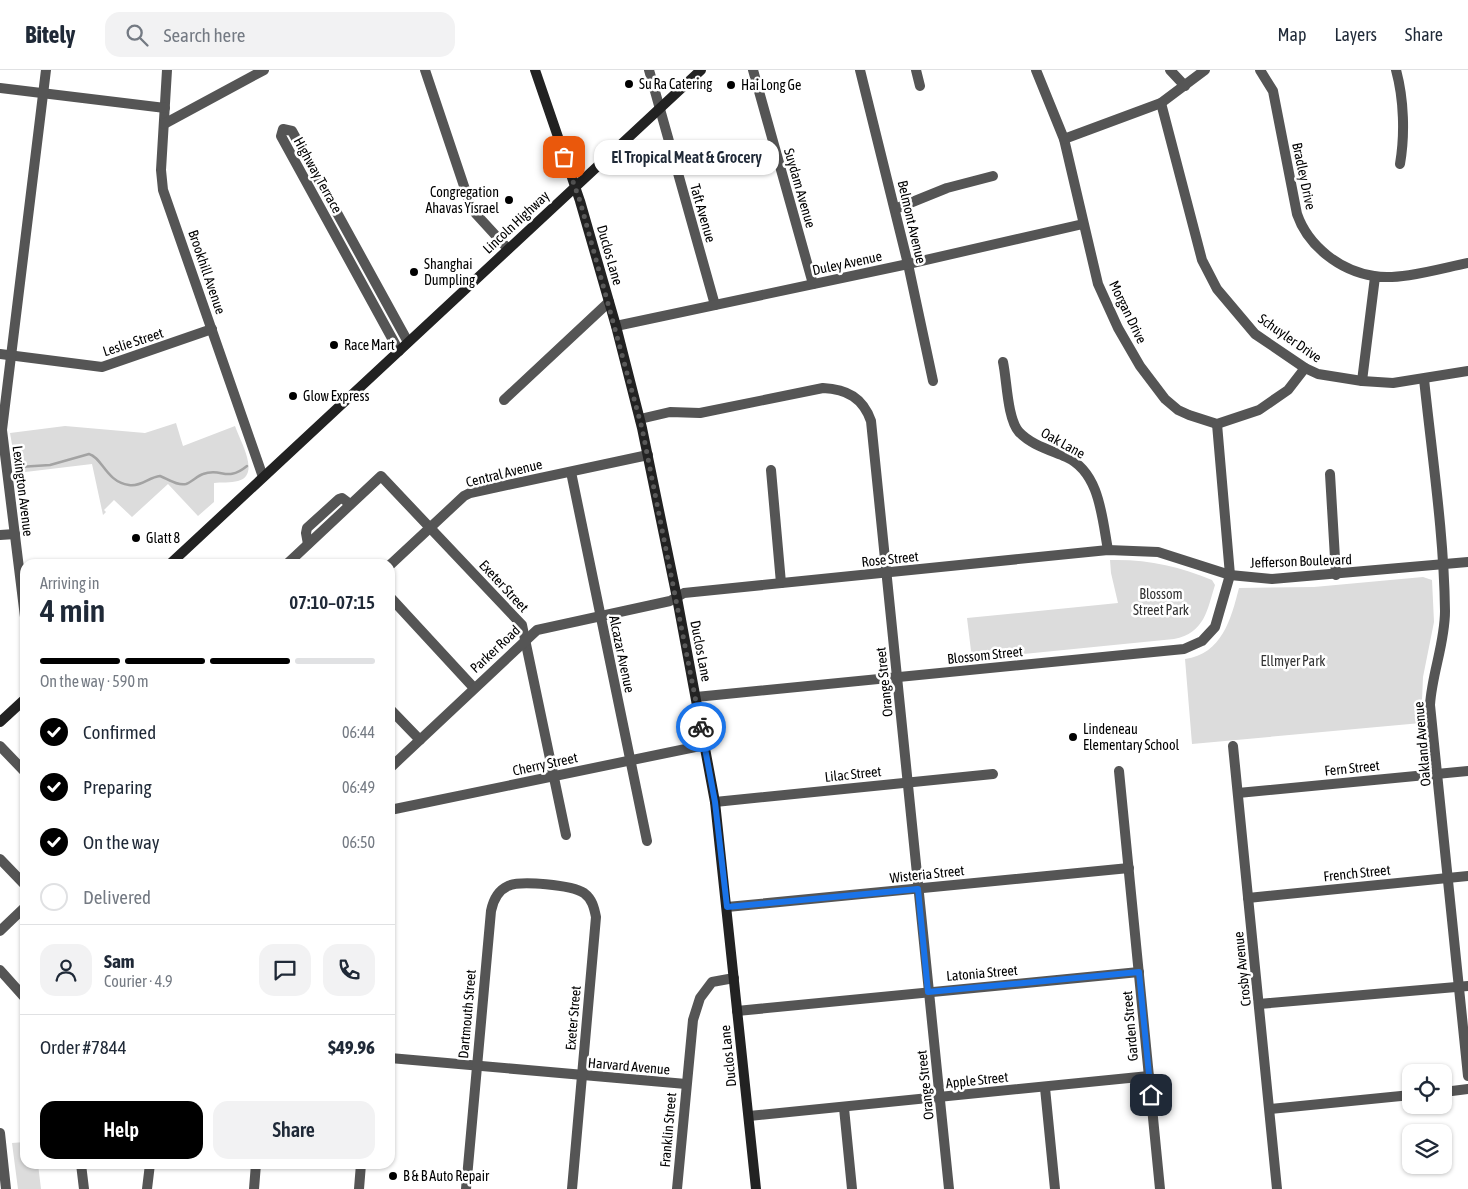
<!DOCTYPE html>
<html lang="en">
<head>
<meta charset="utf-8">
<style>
	body { margin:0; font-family:"Asap Condensed",sans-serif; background:#f2f2f3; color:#1f2937; height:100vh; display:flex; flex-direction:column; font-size:19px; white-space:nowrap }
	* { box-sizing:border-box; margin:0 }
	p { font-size:16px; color:#747a83 }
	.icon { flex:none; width:28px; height:28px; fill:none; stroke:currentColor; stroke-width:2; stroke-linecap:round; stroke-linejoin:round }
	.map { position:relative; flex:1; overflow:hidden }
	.side { position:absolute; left:20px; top:489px; width:375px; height:610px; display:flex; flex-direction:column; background:#fff; border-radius:15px; box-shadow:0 1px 4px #0004 }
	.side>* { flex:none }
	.fabs { position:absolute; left:1402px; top:994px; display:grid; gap:10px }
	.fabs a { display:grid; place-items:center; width:50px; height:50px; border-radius:10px; background:#fff; box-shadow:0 1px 4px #0004; font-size:25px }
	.pin { position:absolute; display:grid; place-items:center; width:42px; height:42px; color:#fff; margin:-21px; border-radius:10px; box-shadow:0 2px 8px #0006 }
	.courier { position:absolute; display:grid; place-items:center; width:50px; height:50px; margin:-25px; border:4px solid #1a73e8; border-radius:50%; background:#fff; color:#222; box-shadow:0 1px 6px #0007 }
	.bubble { position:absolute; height:35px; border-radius:15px; background:#fff; box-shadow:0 1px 4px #0004; font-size:16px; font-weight:600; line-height:35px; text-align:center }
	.overview em { font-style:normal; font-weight:600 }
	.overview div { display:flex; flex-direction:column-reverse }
	.overview { display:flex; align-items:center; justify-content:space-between; height:85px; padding:0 20px }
	h1 { font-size:32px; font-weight:600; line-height:38px }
	.bar { display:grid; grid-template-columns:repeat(4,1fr); gap:8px 5px; align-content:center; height:60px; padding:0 20px }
	.bar i { height:6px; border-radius:4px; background:#e0e1e3 }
	.bar .on { background:#000 }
	.bar p { grid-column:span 4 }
	.line { display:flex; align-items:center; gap:12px; padding:0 20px; border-top:1px solid #e0e1e3 }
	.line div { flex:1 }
	.round { display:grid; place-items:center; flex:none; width:52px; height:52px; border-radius:15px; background:#f2f2f3 }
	ol { padding:0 20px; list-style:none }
	li { display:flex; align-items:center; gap:15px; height:55px }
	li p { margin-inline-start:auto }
	li .icon { padding:5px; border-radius:50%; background:#000; color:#fff; stroke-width:4 }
	li:last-child { color:#747a83 }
	li i { width:28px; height:28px; border:2px solid #e0e1e3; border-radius:50% }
	.cta { display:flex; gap:10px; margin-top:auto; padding:10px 20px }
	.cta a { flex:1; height:58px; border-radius:15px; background:#000; color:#fff; font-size:20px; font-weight:600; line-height:58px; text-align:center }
	.cta a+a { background:#f2f2f3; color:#1f2937 }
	header { display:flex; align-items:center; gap:30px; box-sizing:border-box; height:70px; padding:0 25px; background:#fff; border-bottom:1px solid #e0e1e3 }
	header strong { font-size:24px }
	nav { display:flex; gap:28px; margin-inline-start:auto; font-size:18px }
	.search { width:350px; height:45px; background:#f2f2f3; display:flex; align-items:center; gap:12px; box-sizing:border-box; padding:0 18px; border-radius:15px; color:#747a83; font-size:19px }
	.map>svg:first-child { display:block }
	.green { fill:#dcdcdc }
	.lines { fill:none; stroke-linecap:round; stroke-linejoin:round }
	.stream { stroke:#a3a3a3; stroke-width:2.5 }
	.street { stroke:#555; stroke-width:10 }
	.secondary { stroke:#222; stroke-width:10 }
	.done { stroke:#595959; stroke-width:5; stroke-dasharray:0 9 }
	.route { stroke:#1a73e8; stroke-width:6 }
	.poi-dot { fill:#000; stroke:#fff; stroke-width:2 }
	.labels { text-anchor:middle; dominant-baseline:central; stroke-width:5; stroke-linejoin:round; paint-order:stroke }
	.poi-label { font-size:14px; fill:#000; stroke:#fff; text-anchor:start }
	.street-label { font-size:14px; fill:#000; stroke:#fff }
	.park-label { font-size:14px; fill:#333; stroke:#fff }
</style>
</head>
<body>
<header>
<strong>Bitely</strong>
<div class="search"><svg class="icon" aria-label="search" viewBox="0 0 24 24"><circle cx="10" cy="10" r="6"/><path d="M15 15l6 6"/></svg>Search here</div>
<nav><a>Map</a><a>Layers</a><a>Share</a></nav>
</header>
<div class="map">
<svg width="1468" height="1119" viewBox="0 0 1468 1119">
	<rect width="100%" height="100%" fill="#fff"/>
	<g class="green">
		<path d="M176,353L183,376L235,356C240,371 261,405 238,411C231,413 221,412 214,413V432L198,446L168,414L132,447L114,430L104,440L106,442L103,445L92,394L17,403L10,363L65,356L145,363Z"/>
		<path d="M1110,490C1147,489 1179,496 1212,510L1215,515C1207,540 1205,563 1174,569L972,589L967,548L1118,533L1111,503Z"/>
		<path d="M1423,507L1432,510L1434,552L1423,607L1421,653L1192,674L1185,589C1222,584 1231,549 1239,518L1314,517Z"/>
		<polygon points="25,1072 25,1094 38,1094 41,1119 18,1119 12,1073"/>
	</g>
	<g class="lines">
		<path class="stream" d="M19,397L50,395L89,384C102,387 106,412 129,415C141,417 149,407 160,406C168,409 177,416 186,414C192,412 197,406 203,404C222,397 226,413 247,396"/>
		<g class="street">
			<polyline points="167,0 161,100 163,120 263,407"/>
			<polyline points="425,0 470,134 476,144 508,179"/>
			<polyline points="649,0 715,235"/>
			<polyline points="753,0 813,214"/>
			<polyline points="860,0 908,194 933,311"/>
			<polyline points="916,0 920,16"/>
			<polyline points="1036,0 1064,69 1098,214 1118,258 1140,296 1165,329 1178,340 1189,345 1217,354 1259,340 1288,320 1305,298"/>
			<polyline points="1170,0 1185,16"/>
			<path d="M1260,0L1273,21L1297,144C1308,176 1340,201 1374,206C1399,211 1442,198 1468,193"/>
			<path d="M1396,0C1404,29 1405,65 1400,94"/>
			<polyline points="0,18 165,38"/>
			<polyline points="1161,33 1202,190 1217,219 1255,264 1305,298 1318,304 1362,311 1393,313 1468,301"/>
			<polyline points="164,54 264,0"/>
			<polyline points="1064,69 1161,33 1205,0"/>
			<polyline points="895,139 947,118 993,106"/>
			<polyline points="616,256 908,194 1083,154"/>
			<polyline points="399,281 281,66 283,59 292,61 408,272"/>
			<polyline points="0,284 102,297 212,259"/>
			<path d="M1003,292C1007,310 1007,348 1019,362C1031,375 1050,380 1066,387C1100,402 1102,448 1108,480"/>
			<path d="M1424,309C1432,386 1444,464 1445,541C1445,573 1432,603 1430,635L1468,1006"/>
			<polyline points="1362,311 1375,207"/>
			<polyline points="504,330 609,232"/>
			<path d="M640,349L670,342L700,343L823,318C847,319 863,328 871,351L949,1119"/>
			<polyline points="771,400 781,513"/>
			<polyline points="571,402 647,771"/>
			<polyline points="1330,404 1336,505"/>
			<polyline points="0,465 15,464"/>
			<polyline points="308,474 306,463 307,458 339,429 342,428 350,434"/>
			<polyline points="287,494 381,406 522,555 566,765"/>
			<polyline points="390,495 464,426 470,423 648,385"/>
			<polyline points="390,527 474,618"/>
			<polyline points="25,547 2,360 46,0"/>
			<polyline points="696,627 1184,579 1202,571 1215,557 1230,505 1217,354"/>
			<polyline points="390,639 420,670"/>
			<polyline points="0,676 25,702"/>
			<polyline points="1233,676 1277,1119"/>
			<polyline points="390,698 537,560 670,531 684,523 1108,480 1158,482 1230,505 1272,509 1468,492"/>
			<polyline points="1119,701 1160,1119"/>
			<polyline points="1238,723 1468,701"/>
			<polyline points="715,732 993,704"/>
			<polyline points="390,740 705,675"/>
			<polyline points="0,789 25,815"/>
			<polyline points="390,816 390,826"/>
			<polyline points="1248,828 1468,806"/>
			<polyline points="727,837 1129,798"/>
			<polyline points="0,861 25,837"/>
			<polyline points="0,900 25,928"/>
			<polyline points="1259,934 1468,916"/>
			<polyline points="737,941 1139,902"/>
			<polyline points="390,988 686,1014"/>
			<polyline points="1045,1018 1055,1119"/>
			<polyline points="1444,1022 1468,1019"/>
			<polyline points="844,1038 852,1119"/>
			<polyline points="1270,1039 1411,1025"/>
			<polyline points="749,1046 1149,1006"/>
			<polyline points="0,1063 6,1119"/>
			<polyline points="81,1094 84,1119"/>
			<polyline points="147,1119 150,1094"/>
			<polyline points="254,1119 256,1094"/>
			<polyline points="359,1119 361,1094"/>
			<path d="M466,1119L491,841C493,831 497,821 508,816C520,810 572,815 584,823C592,829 594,837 596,847L572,1119"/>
			<polyline points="677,1119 693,950 700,928 712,912 734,908"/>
		</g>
		<g class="secondary">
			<polyline points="535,0 580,131 616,256 642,358 677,528 715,732 756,1119"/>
			<polyline points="170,494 701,0"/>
			<polyline points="0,652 25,629"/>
		</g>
	</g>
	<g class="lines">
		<polyline class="done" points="564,87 580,131 642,358 701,657"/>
		<polyline class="route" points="701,657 715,732 727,837 918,819 928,922 1139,902 1151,1025"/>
	</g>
	<g class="poi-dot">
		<circle cx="629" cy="14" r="5"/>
		<circle cx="731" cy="15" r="5"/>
		<circle cx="509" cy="130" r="5"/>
		<circle cx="414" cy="202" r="5"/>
		<circle cx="334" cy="275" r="5"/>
		<circle cx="293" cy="326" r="5"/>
		<circle cx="136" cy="468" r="5"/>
		<circle cx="1073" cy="667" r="5"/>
		<circle cx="393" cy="1106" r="5"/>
	</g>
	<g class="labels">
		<g class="poi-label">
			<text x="639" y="14">Su Ra Catering</text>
			<text x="741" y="15">Hai Long Ge</text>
			<text x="499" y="122" text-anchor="end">Congregation<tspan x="499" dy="16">Ahavas Yisrael</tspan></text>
			<text x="424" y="194">Shanghai<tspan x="424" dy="16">Dumpling</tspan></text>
			<text x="344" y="275">Race Mart</text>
			<text x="303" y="326">Glow Express</text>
			<text x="146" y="468">Glatt 8</text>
			<text x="1083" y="659">Lindeneau<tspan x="1083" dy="16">Elementary School</tspan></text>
			<text x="403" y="1106">B &amp; B Auto Repair</text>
		</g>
		<g class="street-label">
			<text transform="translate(318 105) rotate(61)">Highway Terrace</text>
			<text transform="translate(1304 106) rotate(78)">Bradley Drive</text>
			<text transform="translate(800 118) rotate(74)">Suydam Avenue</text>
			<text transform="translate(703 143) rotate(74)">Taft Avenue</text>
			<text transform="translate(516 152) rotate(-43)">Lincoln Highway</text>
			<text transform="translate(912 152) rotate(77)">Belmont Avenue</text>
			<text transform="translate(610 185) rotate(74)">Duclos Lane</text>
			<text transform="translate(847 193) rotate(-12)">Duley Avenue</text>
			<text transform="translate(207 202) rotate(71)">Brookhill Avenue</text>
			<text transform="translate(1128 242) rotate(64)">Morgan Drive</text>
			<text transform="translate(1290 268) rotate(35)">Schuyler Drive</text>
			<text transform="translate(133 272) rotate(-18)">Leslie Street</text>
			<text transform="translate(1063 373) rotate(29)">Oak Lane</text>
			<text transform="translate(504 403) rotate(-14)">Central Avenue</text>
			<text transform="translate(23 421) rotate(83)">Lexington Avenue</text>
			<text transform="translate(890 489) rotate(-6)">Rose Street</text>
			<text transform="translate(1301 491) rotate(-2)">Jefferson Boulevard</text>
			<text transform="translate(504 516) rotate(47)">Exeter Street</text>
			<text transform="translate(495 579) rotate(-43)">Parker Road</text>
			<text transform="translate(701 581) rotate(79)">Duclos Lane</text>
			<text transform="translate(622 584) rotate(78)">Alcazar Avenue</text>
			<text transform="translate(985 585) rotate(-6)">Blossom Street</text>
			<text transform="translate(884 612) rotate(-96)">Orange Street</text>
			<text transform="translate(1422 674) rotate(-95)">Oakland Avenue</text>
			<text transform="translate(545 694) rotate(-12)">Cherry Street</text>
			<text transform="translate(1352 698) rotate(-6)">Fern Street</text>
			<text transform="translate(853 704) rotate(-6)">Lilac Street</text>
			<text transform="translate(1357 803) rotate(-6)">French Street</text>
			<text transform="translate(927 804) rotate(-6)">Wisteria Street</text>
			<text transform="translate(1242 899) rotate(-96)">Crosby Avenue</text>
			<text transform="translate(982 903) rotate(-5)">Latonia Street</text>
			<text transform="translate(467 944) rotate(-85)">Dartmouth Street</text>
			<text transform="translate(573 948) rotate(-85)">Exeter Street</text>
			<text transform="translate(1130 956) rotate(-95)">Garden Street</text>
			<text transform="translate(728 986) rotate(-96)">Duclos Lane</text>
			<text transform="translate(629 996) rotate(5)">Harvard Avenue</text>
			<text transform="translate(977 1010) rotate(-6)">Apple Street</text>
			<text transform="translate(925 1015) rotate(-96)">Orange Street</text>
			<text transform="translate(668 1060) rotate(-85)">Franklin Street</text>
		</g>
		<g class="park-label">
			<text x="1161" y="524">Blossom<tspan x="1161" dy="16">Street Park</tspan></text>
			<text x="1293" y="591">Ellmyer Park</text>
		</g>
	</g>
</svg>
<div class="fabs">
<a><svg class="icon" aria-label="locate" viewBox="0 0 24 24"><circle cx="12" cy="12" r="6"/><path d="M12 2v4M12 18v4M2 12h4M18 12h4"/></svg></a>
<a><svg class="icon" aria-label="layers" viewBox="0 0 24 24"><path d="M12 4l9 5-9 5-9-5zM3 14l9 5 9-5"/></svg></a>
</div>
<div class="pin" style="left:564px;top:87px;background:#ea580c"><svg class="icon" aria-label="bag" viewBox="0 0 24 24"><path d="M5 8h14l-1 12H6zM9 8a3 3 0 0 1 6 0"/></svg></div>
<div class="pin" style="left:1151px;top:1025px;background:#1f2937"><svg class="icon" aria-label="home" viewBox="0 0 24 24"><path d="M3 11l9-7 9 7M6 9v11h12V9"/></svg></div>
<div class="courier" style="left:701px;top:657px"><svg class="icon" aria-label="bike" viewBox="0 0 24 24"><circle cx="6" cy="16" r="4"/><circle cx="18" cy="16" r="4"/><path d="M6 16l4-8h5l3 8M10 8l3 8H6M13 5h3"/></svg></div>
<div class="bubble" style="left:594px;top:70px;width:185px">El Tropical Meat &amp; Grocery</div>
<section class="side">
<div class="overview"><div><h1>4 min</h1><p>Arriving in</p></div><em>07:10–07:15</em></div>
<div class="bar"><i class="on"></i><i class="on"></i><i class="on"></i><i></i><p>On the way · 590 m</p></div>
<ol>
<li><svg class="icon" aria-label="check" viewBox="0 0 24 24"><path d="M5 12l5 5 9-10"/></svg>Confirmed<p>06:44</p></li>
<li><svg class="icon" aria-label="check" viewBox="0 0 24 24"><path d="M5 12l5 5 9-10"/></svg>Preparing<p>06:49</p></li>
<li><svg class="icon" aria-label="check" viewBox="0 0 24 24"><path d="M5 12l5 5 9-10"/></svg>On the way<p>06:50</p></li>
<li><i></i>Delivered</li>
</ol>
<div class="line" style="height:90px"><a class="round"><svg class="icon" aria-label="person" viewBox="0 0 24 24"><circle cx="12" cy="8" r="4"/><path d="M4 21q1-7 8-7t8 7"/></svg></a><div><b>Sam</b><p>Courier · 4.9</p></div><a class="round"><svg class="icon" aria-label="chat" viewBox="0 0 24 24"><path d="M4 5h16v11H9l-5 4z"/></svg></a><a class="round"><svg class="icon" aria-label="phone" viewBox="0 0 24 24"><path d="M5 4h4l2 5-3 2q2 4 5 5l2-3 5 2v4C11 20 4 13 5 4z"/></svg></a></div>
<div class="line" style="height:65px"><div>Order #7844</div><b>$49.96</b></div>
<div class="cta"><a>Help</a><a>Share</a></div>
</section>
</div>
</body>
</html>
